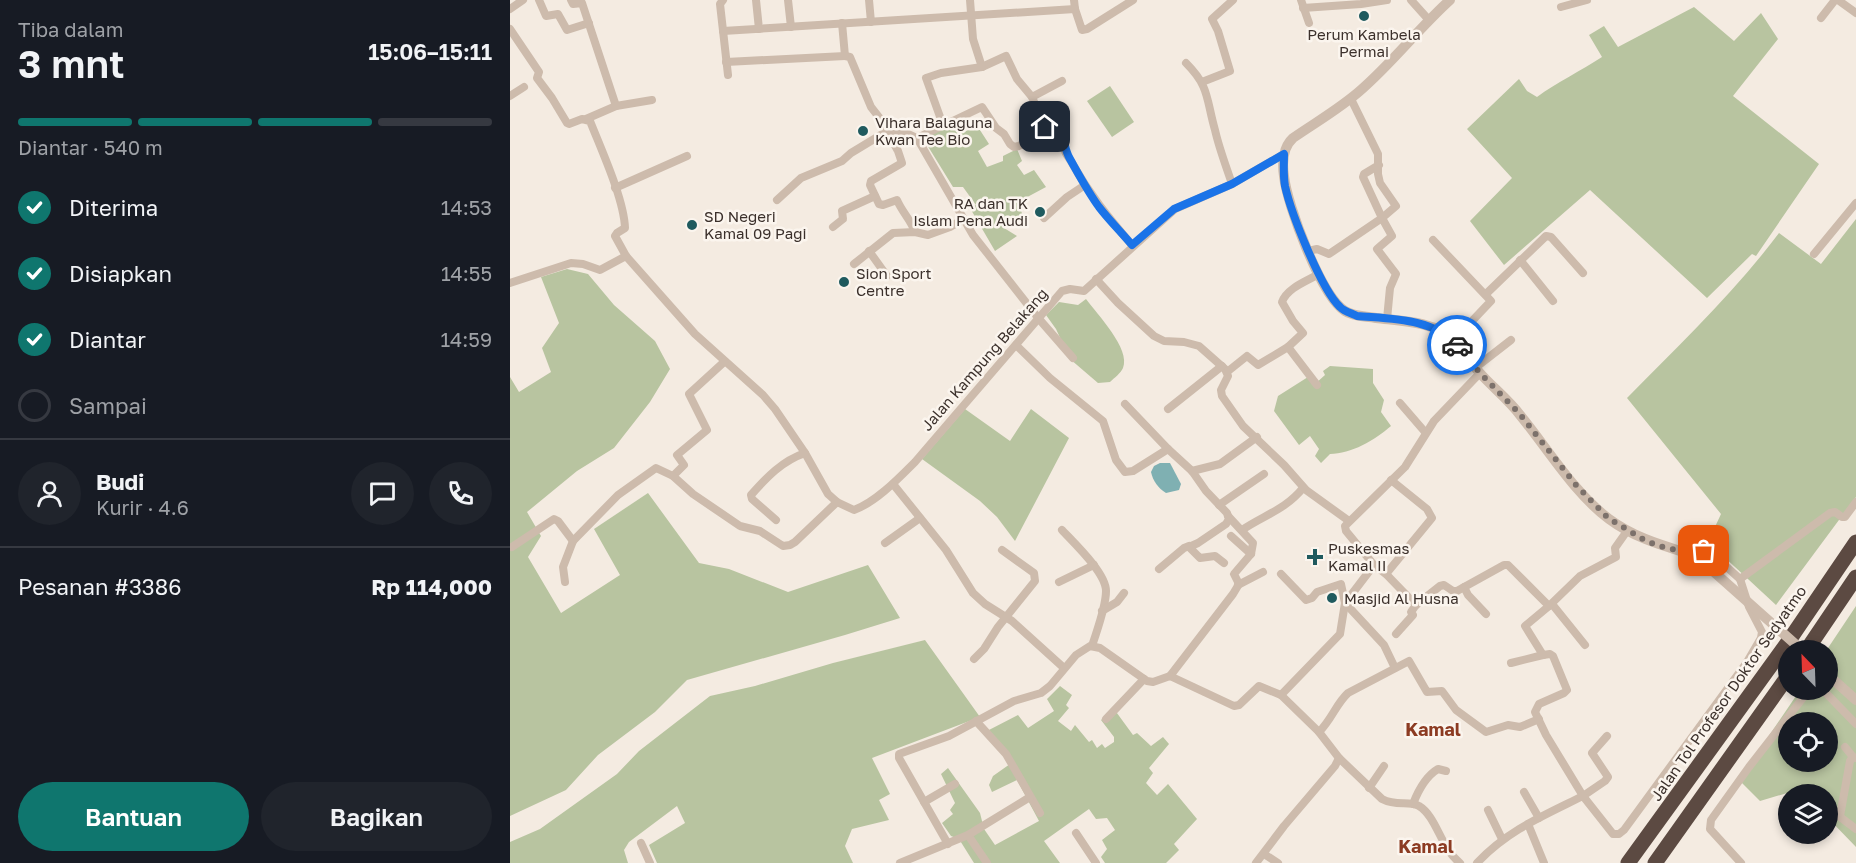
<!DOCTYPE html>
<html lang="id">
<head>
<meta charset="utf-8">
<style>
	body { margin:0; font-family:"Golos Text",sans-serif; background:#20242c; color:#f1f3f6; height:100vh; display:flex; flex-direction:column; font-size:22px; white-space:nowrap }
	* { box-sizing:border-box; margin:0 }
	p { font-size:20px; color:#9ea1a6 }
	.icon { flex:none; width:33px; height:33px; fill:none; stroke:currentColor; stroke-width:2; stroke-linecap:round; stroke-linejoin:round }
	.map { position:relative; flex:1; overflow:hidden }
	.sheet { display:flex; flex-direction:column; background:#171b24; width:510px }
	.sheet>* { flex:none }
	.needle { width:39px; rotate:337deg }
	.fabs { position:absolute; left:1268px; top:640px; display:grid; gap:12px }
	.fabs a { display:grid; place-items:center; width:60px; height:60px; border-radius:50%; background:#171b24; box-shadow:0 3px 9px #0003; font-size:30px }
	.pin { position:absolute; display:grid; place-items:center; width:51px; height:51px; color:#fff; margin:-26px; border-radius:12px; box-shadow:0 3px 9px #0006 }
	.courier { position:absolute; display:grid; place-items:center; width:60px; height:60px; margin:-30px; border:4px solid #1a73e8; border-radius:50%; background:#fff; color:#222; box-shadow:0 2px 8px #0007 }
	.summary em { font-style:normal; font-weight:600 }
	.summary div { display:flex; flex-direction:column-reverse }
	.summary { display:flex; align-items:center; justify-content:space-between; height:102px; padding:0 18px }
	h1 { font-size:39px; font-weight:600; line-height:45px }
	.bar { display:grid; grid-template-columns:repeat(4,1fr); gap:9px 6px; align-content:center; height:72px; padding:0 18px }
	.bar i { height:8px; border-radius:4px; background:#363941 }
	.bar .current { background:#0f766e }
	.bar p { grid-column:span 4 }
	.line { display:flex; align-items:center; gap:15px; padding:0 18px; border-top:2px solid #363941 }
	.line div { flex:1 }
	.round { display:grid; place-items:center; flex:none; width:63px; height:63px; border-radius:32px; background:#20242c }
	ol { padding:0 18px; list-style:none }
	li { display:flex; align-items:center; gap:18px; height:66px }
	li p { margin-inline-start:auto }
	li .icon { padding:6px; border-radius:50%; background:#0f766e; color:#fff; stroke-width:4 }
	li:last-child { color:#9ea1a6 }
	li i { width:33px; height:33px; border:3px solid #363941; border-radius:50% }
	.primary-button { display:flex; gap:12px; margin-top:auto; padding:12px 18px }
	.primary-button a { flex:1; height:69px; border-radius:36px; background:#0f766e; color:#fff; font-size:24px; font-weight:600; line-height:69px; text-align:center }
	.primary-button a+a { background:#20242c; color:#f1f3f6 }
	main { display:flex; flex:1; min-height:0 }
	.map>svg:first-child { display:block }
	.green { fill:#b8c4a0; fill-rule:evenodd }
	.water { fill:#7fb0b2 }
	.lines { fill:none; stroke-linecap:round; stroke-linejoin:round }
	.minor { stroke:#cdbbac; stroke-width:8 }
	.tertiary { stroke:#cdbbac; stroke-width:10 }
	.motorway { stroke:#5c4a42; stroke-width:15 }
	.tertiary-bridge { stroke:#cdbbac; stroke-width:10 }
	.done { stroke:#7c716b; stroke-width:6; stroke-dasharray:0 10.8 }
	.route { stroke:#1a73e8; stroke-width:8 }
	.poi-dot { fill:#1f5a5e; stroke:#fbf5ee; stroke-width:2 }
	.labels { text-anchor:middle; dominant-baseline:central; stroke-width:5; stroke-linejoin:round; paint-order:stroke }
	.poi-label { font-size:15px; fill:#3b302b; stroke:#fbf5ee; text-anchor:start }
	.street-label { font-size:15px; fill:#3b302b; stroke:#fbf5ee }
	.quarter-label { font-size:18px; font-weight:bold; fill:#8c3b22; stroke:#fbf5ee }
</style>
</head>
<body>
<main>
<section class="sheet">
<div class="summary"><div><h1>3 mnt</h1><p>Tiba dalam</p></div><em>15:06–15:11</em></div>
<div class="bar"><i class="current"></i><i class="current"></i><i class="current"></i><i></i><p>Diantar · 540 m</p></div>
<ol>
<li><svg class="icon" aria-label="check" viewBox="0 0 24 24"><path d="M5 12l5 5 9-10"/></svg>Diterima<p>14:53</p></li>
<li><svg class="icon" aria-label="check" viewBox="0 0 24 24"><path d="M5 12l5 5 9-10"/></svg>Disiapkan<p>14:55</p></li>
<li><svg class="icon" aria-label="check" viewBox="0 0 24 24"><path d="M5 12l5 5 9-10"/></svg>Diantar<p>14:59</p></li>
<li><i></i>Sampai</li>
</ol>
<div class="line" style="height:108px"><a class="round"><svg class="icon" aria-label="person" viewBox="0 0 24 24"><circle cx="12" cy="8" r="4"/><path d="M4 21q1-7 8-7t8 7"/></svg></a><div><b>Budi</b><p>Kurir · 4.6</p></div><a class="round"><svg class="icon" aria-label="chat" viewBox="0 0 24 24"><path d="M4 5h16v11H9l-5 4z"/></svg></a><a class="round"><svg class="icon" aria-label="phone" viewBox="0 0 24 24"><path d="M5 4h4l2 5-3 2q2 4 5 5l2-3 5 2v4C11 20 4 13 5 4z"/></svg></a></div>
<div class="line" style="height:78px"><div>Pesanan #3386</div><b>Rp 114,000</b></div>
<div class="primary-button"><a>Bantuan</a><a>Bagikan</a></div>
</section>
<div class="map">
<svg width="1346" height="863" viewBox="0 0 1346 863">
	<rect width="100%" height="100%" fill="#f4ebe1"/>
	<g class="green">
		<path d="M1184,7L1224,41L1251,13L1268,39L1223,96L1309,164L1246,256L1242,254L1197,298L1080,190L994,265L960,221L1002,178L957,129L1009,79L1017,91L1027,97C1047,82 1071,71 1092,57L1079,35L1094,26L1108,47Z"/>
		<polygon points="600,86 624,122 602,137 577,101"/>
		<polygon points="448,116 456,131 468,127 479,144 468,151 477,167 493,161 493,156 507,149 512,161 507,165 514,175 524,170 536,187 508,202 516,225 501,216 494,228 507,236 485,251 460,208 466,205 453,187 443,187 411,135"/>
		<path d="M1346,219V497L1266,605L1198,542L1211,514L1117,398C1169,345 1224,293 1269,233L1311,264Z"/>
		<polygon points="57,269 78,274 104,305 145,341 160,369 140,402 104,448 67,471 17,512 31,536 18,557 51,613 110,575 84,529 138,493 189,563 219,569 278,592 358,565 390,618 335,635 177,680 145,712 88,755 56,790 0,816 0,377 9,392 41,372 32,348 49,323 31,277"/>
		<path d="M576,299C587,314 621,349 613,368C611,373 604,378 600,382L588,383L560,359L546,329L536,315L549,302L568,305Z"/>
		<path d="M820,366L863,369V383L874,400L871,412L881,426C865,440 841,454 820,454L811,463L805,456L809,449L800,436L789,445L764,411L768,396L798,377L805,384L815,375L813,371Z"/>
		<polygon points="455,409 500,441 521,409 559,438 505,541 487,517 470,501 412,459"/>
		<path d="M1346,606V847L1317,817V795H1290L1284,791L1250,801L1229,780L1290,690H1317L1316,651ZM1278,723H1317V762H1278Z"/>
		<polygon points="415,640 470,717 362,758 380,794 369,800 379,820 342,829 335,846 343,863 147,863 139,845 175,823 167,806 119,842 114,850 118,863 0,863 0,842 30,829 107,774 129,751 200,696 245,686 323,663"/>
		<polygon points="550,686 562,695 556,705 559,708 548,721 561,731 565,725 579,742 582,740 587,748 592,744 595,748 604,742 604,737 591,720 604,709 623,735 627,733 641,746 653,737 659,744 639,768 643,773 636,783 647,795 658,784 687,819 664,844 669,850 656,863 595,863 591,857 597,849 592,840 605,830 597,818 586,819 579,809 534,841 550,863 464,863 449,839 441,836 432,823 443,814 440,810 445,803 431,774 438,768 470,813 474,829 485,845 529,821 507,780 482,792 479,785 483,776 500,764 477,731 508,715 518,728 544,711 537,699"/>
	</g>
	<path class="water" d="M650,463H660L671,484L669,490L656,493C648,488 643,481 641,472L644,466Z"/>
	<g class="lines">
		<g class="minor">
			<polyline points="29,0 36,16 48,14 57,30 79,23"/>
			<polyline points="61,0 63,4 72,3 106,106"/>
			<polyline points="213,0 210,4 218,75"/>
			<polyline points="246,0 249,29"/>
			<polyline points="278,0 281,27"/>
			<polyline points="359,0 361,22"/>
			<polyline points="460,0 463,39 472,67"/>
			<polyline points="564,0 565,9 572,30 577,29 623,0"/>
			<polyline points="791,0 799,23"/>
			<polyline points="901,0 918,19"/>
			<polyline points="1328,0 1346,13"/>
			<polyline points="1051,7 1077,0"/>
			<polyline points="793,8 851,4 877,0"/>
			<polyline points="0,9 13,0"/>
			<polyline points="1311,18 1325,0"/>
			<path d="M0,29L29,72L27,78L42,98L57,123L59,124L72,119L80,121C91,149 114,199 115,228L107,233L105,236L116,256"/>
			<polyline points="213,31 565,9"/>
			<polyline points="335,56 340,57 361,107 379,130 392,131 407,138 463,235 529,319 563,358"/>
			<polyline points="216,62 335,56 332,23"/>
			<path d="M676,63C700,87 696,99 705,130C709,148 716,166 722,184"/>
			<polyline points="692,82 720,71 708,31 702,19 723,0"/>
			<polyline points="0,96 14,87"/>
			<polyline points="522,97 552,81"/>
			<polyline points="76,119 106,106 142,100"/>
			<path d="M433,125L416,78L431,73L472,67L496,56L507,79L522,97L535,127L538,128L546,126C554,133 553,141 555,151C556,155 560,159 562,163C580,195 598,217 622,245"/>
			<path d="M377,131L388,151L392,163L361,181L360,185L369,204L373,205L387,200C392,212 401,220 405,232"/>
			<polyline points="407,138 472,107 486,128 494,134 500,144 504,147 509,146 536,128"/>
			<polyline points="869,165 854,174 853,177 872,218 882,236 867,249 886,274 880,288 877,319"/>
			<polyline points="105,188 177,156"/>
			<polyline points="267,200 291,178 332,161 341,153 379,130"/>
			<polyline points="534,218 557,197 575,185"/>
			<polyline points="323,227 333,219 332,211 365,196"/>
			<polyline points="923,240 981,301 944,340"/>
			<polyline points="359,251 377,276"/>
			<polyline points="798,251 807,249 819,254 872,218 886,206 870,183 868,174 868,154 841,99"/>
			<polyline points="1304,254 1346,203"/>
			<polyline points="1010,260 1043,301"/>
			<polyline points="344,264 383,233 405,232 418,235 440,227 452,220"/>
			<polyline points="586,279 608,303 644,336 654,341 674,342 689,346 715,369 718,376 711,390 712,396 733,426 774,465 796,490 839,521"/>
			<path d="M0,283L61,263L73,264L90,270L116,256L185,334L253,395L265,409L295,453L318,494L327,502L344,510C366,502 389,478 405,462L552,291L560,289L574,291L665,209L722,184L774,154"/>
			<polyline points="976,294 1036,236 1041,237 1073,273"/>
			<polyline points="506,345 540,378 593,421 606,460 615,472 623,471 658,449"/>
			<path d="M778,347L793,333L783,321L772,302C777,288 797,281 809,274"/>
			<polyline points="965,368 1001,340"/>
			<polyline points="717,372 737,356 748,365 778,347 807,385"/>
			<polyline points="890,403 915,432"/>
			<polyline points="615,404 658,449 682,471 696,491 717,513 719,519 716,524 688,543 679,547 690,558 705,556 714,563"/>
			<polyline points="658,409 712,366"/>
			<polyline points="682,471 710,464 747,437"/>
			<polyline points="163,476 174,465 167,455 197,430 179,394 214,362"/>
			<polyline points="383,484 436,550 463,593 475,604 502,621 554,668"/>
			<polyline points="709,505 754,474"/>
			<path d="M266,520L242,499L241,495C257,477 272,461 295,453"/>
			<path d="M552,530C564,543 596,573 596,591C596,607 587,630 582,646"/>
			<path d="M732,530C754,515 775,510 793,488"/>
			<polyline points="721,536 741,554"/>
			<polyline points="375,543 410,518"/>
			<polyline points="2,547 44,519 48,521 63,541 108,495 146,468 163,476 183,494 230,526 250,531 273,546 280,545 285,542 327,502"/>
			<polyline points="1178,552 1197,552 1210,561 1230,579 1320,513 1325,512 1332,517 1335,517 1346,502"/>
			<polyline points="864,565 876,574 906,605 930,586 934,585 943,591 947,591 994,565 998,565 1039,606 1070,576 1106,557 1105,548 1117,531"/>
			<polyline points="649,569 674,548 679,546"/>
			<polyline points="771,574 796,600 802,598 807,592 831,584 835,603 874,645 885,668"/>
			<polyline points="876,574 922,518 917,509 881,480"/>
			<polyline points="55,582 53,567 63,541"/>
			<polyline points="549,582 584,565"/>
			<polyline points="728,585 753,572"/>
			<polyline points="954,587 958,595 976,614"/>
			<polyline points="1042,604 1075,645"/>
			<polyline points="592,611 607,602 614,593"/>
			<polyline points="886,634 903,615 901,612 906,605"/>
			<polyline points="1033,655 1040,654 1043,656 1057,690 1054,693 1029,704 1025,712 1036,735 1073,796 1095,781 1098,777 1082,753 1097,736"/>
			<polyline points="464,659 474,649 488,627 525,581 524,573 492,550"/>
			<polyline points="1001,663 1033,655 1015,626 1039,606"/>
			<polyline points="660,676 723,594 729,584 724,574 741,554 743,543 718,516"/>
			<polyline points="1313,690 1346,724"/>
			<polyline points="596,719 634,679"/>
			<polyline points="466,721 496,754 530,813"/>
			<path d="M809,732C822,719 826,704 838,693L899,661L917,692L932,691L946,710L976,732L998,725L1010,727L1029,719"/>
			<polyline points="1335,747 1343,757"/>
			<polyline points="859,788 874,766"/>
			<polyline points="1014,792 1029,818"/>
			<polyline points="1284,795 1291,789 1300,795"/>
			<polyline points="414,802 445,784"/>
			<path d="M903,804C908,791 916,776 928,769L936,771"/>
			<polyline points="1317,807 1346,829"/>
			<polyline points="978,810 992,839"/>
			<polyline points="1330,816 1340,761 1343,757 1346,758"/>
			<polyline points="1018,824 1034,863"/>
			<polyline points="566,833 586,863"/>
			<polyline points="458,835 477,863"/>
			<polyline points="131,843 140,863"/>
			<polyline points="438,844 389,758 389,754 439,736 504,701 531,693 540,686 566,655 580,646 590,648 637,681 643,682 660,676 724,706 729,705 749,686 771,695"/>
			<polyline points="754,854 768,863"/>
			<polyline points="390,863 458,835 520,797"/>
			<polyline points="746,863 774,826 825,766 829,758"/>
			<path d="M950,863C930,847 927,817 909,806C898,800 887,807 872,799L829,758L809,732L771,695L830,634L835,603L864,565L836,531L835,526L895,467L924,421L970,373"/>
			<path d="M967,863C998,830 1033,816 1073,796L1103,834H1109L1114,830L1237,662L1251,638L1252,632L1239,607L1230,579"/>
			<polyline points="1231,863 1200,829 1201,820 1239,767 1299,690"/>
		</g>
		<g class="tertiary">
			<path d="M940,0C909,28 883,62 852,89C831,108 806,122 783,138C773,147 772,163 774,176C777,205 811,296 835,311C844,317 856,316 866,318C891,321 924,321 943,340C953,350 960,362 969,372C982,387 998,399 1010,415C1038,449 1064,493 1099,519C1126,539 1155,546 1186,556"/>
			<polyline points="1317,674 1346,700"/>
		</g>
		<g class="motorway">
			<polyline points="1296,651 1346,577"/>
			<polyline points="1118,863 1278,642 1346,542"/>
			<polyline points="1145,863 1278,676"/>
		</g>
		<polyline class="tertiary-bridge" points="1186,556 1293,651"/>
	</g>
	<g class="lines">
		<polyline class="done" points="947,345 970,373 1009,413 1066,485 1098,518 1136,541 1153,547 1175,552 1194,551"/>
		<path class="route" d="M535,127L538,128L546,126C556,136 553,148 560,159C569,175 578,192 589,207C599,220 611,232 622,245L664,209L722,184L774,154C774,165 773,175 775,186C781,213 811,289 830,307C835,312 841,313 847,316C880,319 923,318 947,345"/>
	</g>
	<g class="poi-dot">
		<circle cx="854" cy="16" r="6"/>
		<circle cx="353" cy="131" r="6"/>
		<circle cx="530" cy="212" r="6"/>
		<circle cx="182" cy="225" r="6"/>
		<circle cx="334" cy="282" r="6"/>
		<path d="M802 548h6v6h6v6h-6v6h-6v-6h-6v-6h6z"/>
		<circle cx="822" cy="598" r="6"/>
	</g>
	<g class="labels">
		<g class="poi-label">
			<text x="854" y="34" text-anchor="middle">Perum Kambela<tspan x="854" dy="17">Permai</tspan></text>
			<text x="365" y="122">Vihara Balaguna<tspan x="365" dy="17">Kwan Tee Bio</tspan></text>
			<text x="518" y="203" text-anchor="end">RA dan TK<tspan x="518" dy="17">Islam Pena Audi</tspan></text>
			<text x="194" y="216">SD Negeri<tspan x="194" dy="17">Kamal 09 Pagi</tspan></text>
			<text x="346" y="273">Sion Sport<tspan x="346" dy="17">Centre</tspan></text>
			<text x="818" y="548">Puskesmas<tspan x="818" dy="17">Kamal II</tspan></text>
			<text x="834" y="598">Masjid Al Husna</text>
		</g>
		<g class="street-label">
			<text transform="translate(474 359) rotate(-49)">Jalan Kampung Belakang</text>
			<text transform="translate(1218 693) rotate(-55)">Jalan Tol Profesor Doktor Sedyatmo</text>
		</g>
		<g class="quarter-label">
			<text x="923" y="729">Kamal</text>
			<text x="916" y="846">Kamal</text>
		</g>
	</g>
</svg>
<div class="fabs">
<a><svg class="needle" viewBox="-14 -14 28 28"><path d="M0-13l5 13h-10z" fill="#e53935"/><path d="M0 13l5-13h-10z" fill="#9ea1a6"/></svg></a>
<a><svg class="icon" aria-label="locate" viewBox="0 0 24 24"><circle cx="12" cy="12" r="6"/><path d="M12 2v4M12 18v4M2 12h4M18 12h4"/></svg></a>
<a><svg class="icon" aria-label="layers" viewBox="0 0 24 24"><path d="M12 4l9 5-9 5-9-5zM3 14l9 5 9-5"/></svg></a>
</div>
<div class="pin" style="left:1194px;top:551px;background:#ea580c"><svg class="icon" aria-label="bag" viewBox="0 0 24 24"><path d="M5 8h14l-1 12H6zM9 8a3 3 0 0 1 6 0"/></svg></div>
<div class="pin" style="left:535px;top:127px;background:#1f2937"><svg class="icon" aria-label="home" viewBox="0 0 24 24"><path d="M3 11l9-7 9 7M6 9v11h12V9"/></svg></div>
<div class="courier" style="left:947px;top:345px"><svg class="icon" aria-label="car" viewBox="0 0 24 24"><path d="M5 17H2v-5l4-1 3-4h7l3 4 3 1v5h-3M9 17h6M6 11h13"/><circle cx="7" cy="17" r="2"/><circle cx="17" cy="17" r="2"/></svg></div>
</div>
</main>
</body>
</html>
